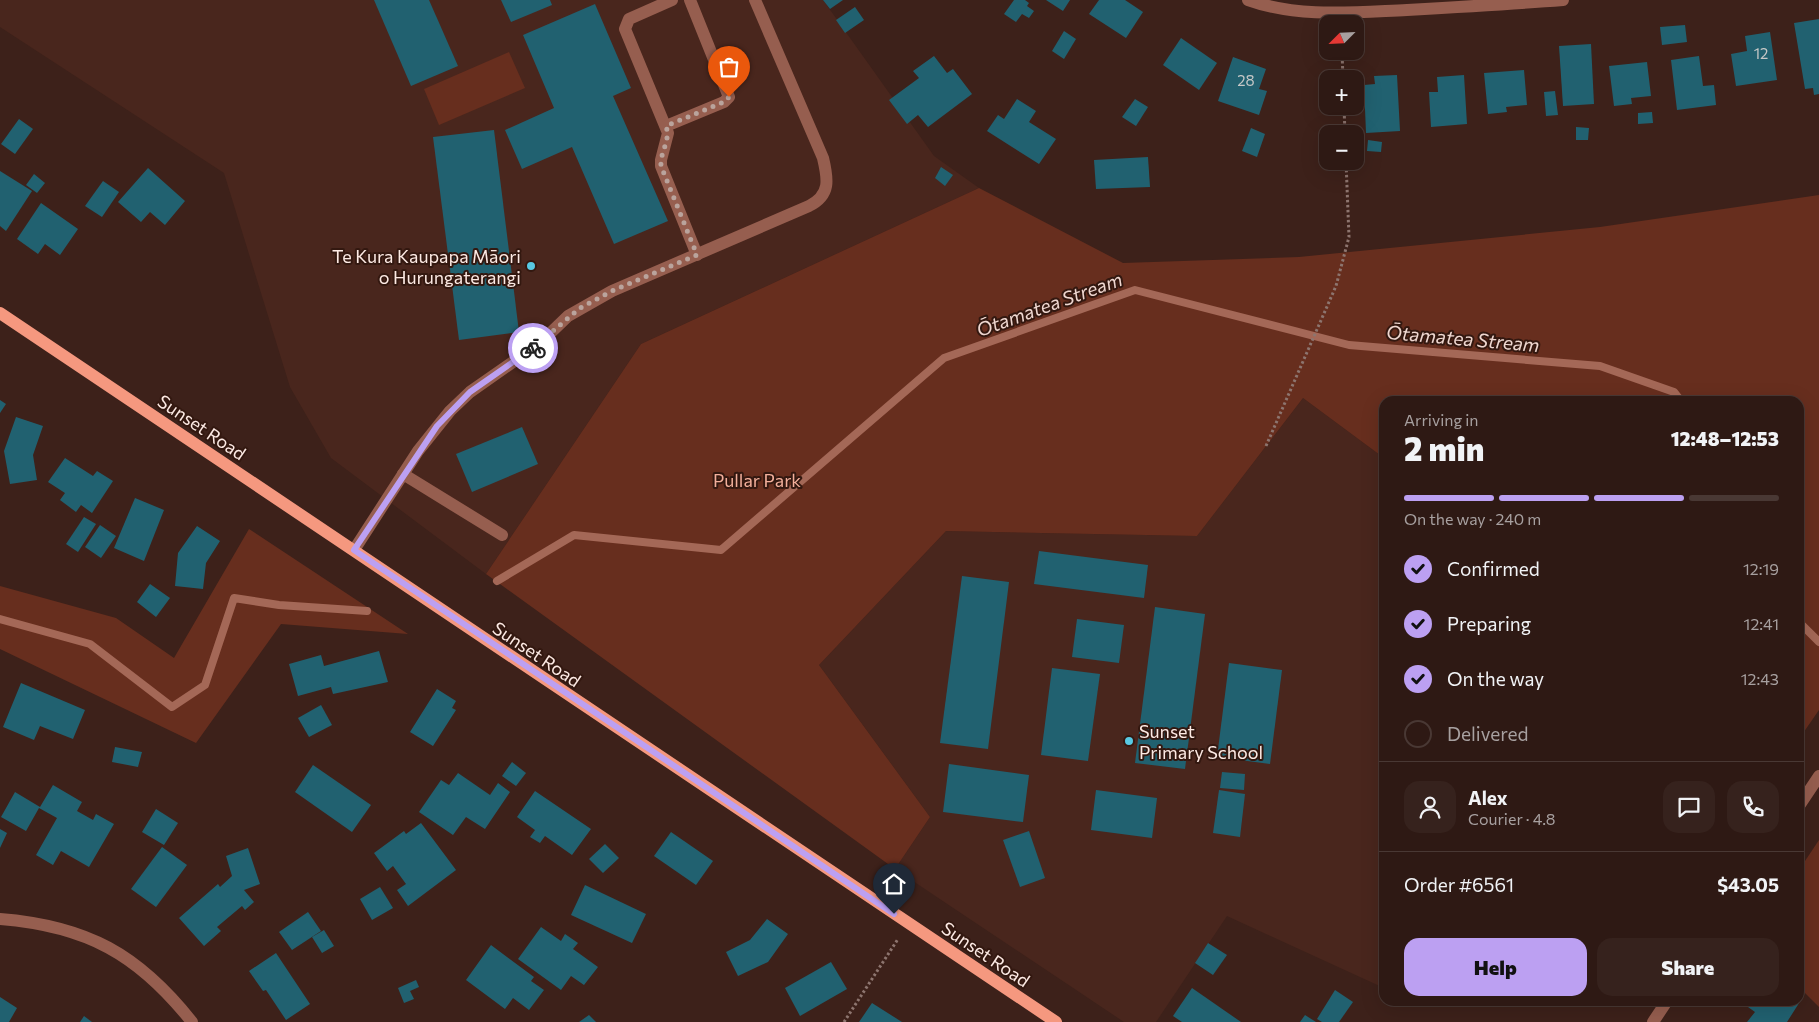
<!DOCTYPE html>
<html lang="en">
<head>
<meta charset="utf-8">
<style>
	body { margin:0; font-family:Commissioner,sans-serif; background:#36221d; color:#f1f3f6; height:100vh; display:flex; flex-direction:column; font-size:19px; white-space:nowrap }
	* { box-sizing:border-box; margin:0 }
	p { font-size:16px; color:#a7a0a0 }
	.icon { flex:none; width:28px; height:28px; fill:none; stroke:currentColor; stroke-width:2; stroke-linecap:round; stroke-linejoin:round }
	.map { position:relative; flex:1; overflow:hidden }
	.drawer { position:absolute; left:1379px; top:396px; width:425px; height:610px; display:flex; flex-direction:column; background:#2e1914; border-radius:15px; box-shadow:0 5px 20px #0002,0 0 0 1px #493834 }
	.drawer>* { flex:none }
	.needle { width:32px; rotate:246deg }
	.tools { position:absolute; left:1319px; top:15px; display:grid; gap:10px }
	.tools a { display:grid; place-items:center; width:45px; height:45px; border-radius:10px; background:#2e1914; box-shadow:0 5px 20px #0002,0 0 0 1px #493834; font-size:25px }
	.pin { position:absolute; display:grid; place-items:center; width:42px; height:42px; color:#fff; margin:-51px -21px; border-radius:50% 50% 50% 0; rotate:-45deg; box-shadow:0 0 5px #0007 }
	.pin .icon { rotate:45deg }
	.courier { position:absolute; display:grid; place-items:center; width:50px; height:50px; margin:-25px; border:4px solid #bca0f2; border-radius:50%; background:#fff; color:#222; box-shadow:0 1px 6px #0007 }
	.head em { font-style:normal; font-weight:800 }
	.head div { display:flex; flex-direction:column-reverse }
	.head { display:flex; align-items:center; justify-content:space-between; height:85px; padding:0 25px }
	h1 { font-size:32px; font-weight:800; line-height:38px }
	.bar { display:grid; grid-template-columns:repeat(4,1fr); gap:8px 5px; align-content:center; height:60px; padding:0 25px }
	.bar i { height:6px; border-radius:4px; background:#493834 }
	.bar .selected { background:#bca0f2 }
	.bar p { grid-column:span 4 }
	.line { display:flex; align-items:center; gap:12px; padding:0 25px; border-top:1px solid #493834 }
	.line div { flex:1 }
	.round { display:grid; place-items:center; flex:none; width:52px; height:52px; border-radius:15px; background:#36221d }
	ol { padding:0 25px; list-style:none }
	li { display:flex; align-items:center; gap:15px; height:55px }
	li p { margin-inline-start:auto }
	li .icon { padding:5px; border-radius:50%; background:#bca0f2; color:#111; stroke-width:4 }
	li:last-child { color:#a7a0a0 }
	li i { width:28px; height:28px; border:2px solid #493834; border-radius:50% }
	.primary-button { display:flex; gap:10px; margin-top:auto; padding:10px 25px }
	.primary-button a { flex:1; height:58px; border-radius:15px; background:#bca0f2; color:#111; font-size:20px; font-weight:800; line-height:58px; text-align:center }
	.primary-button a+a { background:#36221d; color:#f1f3f6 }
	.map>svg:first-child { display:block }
	.built { fill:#49261d }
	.green { fill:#672e1e }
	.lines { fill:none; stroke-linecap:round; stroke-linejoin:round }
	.stream { stroke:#a46857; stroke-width:8 }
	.building { fill:#216170 }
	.path { stroke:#8d756f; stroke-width:3; stroke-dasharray:2.5 2.5; stroke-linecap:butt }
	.minor { stroke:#965e4f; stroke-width:12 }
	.major { stroke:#f5987f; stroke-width:12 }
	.done { stroke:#baa49d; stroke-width:5; stroke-dasharray:0 9 }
	.route { stroke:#bca0f2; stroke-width:6 }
	.poi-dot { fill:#58c9e3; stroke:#331810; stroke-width:2 }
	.labels { text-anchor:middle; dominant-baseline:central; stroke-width:4; stroke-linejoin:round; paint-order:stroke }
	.number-label { font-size:15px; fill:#c6c8c7 }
	.poi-label { font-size:18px; fill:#fdeae4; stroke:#331810; text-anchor:end }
	.street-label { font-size:18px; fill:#fdeae4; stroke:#331810 }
	.park-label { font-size:18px; fill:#f3af9b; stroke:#331810 }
	.water-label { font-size:19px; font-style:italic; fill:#efd7d0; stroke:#331810 }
</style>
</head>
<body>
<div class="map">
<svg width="1819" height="1022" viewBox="0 0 1819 1022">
	<rect width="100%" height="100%" fill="#3d211a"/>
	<g class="built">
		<polygon points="0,0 823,0 934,156 979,188 641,344 486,574 331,458 290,387 224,173 0,27"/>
		<polygon points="1303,398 1384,458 1384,988 1227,916 1156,1022 1124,1022 895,869 930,817 819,665 946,531 1197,536"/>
	</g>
	<g class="green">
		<polygon points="509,52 525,88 439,125 424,89"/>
		<polygon points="979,188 1123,263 1299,257 1600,227 1819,195 1819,710 1799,739 1799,401 1384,401 1384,458 1303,398 1197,536 946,531 819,665 930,817 895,869 486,574 641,344"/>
		<polygon points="249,529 408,634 281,624 196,743 0,649 0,586 116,618 174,658"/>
		<polygon points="1819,840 1819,1007 1799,987 1799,870"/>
	</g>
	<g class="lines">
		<g class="stream">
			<polyline points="497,581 574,535 721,550 944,358 1135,290 1349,345 1600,366 1674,392 1681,401"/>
			<polyline points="1799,617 1801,624 1819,642"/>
			<polyline points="0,619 90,644 172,707 205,685 234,598 279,605 367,611"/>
		</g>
	</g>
	<g class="building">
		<polygon points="374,0 429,0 458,66 411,86"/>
		<polygon points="501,0 550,0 552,5 511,22"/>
		<polygon points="823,0 843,0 830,9"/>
		<polygon points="1014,0 1025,0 1029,3 1027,6 1034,11 1029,18 1022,14 1016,22 1004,14"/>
		<polygon points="1046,0 1070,0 1063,11"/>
		<polygon points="1099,0 1125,0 1143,12 1126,38 1089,14"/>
		<polygon points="595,4 631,88 613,96 668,221 614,244 572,147 522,169 505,130 554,108 523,35"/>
		<polygon points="855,7 864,20 845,33 836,20"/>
		<polygon points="1819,19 1819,94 1814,95 1813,88 1805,89 1794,23"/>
		<polygon points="1685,25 1687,42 1662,45 1660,27"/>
		<polygon points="1064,31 1076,39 1064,59 1052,51"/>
		<polygon points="1770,32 1777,80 1736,86 1731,54 1747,51 1745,36"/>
		<polygon points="1181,38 1217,63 1199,90 1163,65"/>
		<polygon points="1591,44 1594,104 1563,106 1559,46"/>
		<polygon points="934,56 947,73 953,69 972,94 928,127 918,115 907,124 889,100 919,78 913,71"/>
		<polygon points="1699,56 1703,86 1714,85 1716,105 1677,110 1671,60"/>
		<polygon points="1233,57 1266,69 1259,89 1267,91 1259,115 1218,101"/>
		<polygon points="1647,62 1651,96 1631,98 1632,104 1614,106 1609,66"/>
		<polygon points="1524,70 1527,105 1506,107 1507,112 1488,114 1484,73"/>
		<polygon points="1397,75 1400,131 1366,133 1364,85 1375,84 1374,76"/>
		<polygon points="1464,75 1467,124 1431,127 1429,92 1438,92 1437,77"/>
		<polygon points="1555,91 1558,115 1546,116 1544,92"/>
		<polygon points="1017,99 1036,111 1029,122 1056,139 1039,164 987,131 998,115 1004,119"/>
		<polygon points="1135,99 1148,107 1136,126 1122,117"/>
		<polygon points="1652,112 1653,123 1638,124 1638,113"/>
		<polygon points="19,119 33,129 15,154 1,144"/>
		<polygon points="1576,127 1589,128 1588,140 1576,140"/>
		<polygon points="1251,128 1265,134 1257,157 1242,151"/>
		<polygon points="494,130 519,332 459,340 433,137"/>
		<polygon points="1368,140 1382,142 1381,152 1367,151"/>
		<polygon points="1148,157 1150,187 1096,189 1094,160"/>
		<polygon points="941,167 953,175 945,186 935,178"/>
		<polygon points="148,168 185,201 165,225 150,212 141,222 118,202"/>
		<polygon points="0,171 32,191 6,231 0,226"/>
		<polygon points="34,174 45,183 37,193 26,185"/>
		<polygon points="103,181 119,192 102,217 85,206"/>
		<polygon points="41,203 78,229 60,255 45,244 38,254 17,239"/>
		<polygon points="0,400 6,404 0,413"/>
		<polygon points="16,417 43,426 33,455 37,480 10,484 4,451"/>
		<polygon points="522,427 538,464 472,492 456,454"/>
		<polygon points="65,458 93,476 97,471 113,481 92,513 81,505 76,512 60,500 65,493 48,482"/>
		<polygon points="135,498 164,510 144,561 114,548"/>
		<polygon points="84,517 96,524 78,552 66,544"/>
		<polygon points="100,525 116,536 101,558 85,547"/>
		<polygon points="197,526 220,541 206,563 203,589 175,586 178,553"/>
		<polygon points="1039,551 1148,565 1144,598 1034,584"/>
		<polygon points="962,576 1009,582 988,749 940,743"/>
		<polygon points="150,584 170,598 156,617 137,602"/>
		<polygon points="1155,607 1205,614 1185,769 1135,763"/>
		<polygon points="1077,619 1124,625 1119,663 1072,657"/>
		<polygon points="379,651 388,682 333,694 331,687 298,696 289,664 321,655 324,666"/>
		<polygon points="1229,663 1282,670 1270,764 1217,757"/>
		<polygon points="1052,668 1100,674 1088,761 1041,755"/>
		<polygon points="21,683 85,710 73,739 40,726 34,740 3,727"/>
		<polygon points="437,689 456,701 452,708 456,710 433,746 410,732"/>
		<polygon points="321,705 332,725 309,737 298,718"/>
		<polygon points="115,747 142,752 138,767 112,762"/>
		<polygon points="512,762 526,773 516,786 502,776"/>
		<polygon points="949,764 1029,775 1023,822 943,812"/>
		<polygon points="313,765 371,805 352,832 295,792"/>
		<polygon points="1222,772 1245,774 1244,790 1220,788"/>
		<polygon points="458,773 490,795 498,783 510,792 485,829 466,817 453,835 419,812 441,780 449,785"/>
		<polygon points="53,785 82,802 77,811 93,820 96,814 114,824 89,867 61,851 53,865 36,855 57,818 39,808 26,831 1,817 15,792 40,807"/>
		<polygon points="1096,790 1157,798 1152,838 1091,830"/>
		<polygon points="1219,790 1245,794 1240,837 1213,833"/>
		<polygon points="535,791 591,829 572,855 545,836 540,843 530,837 535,830 517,817"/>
		<polygon points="156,809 178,823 164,845 142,832"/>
		<polygon points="421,823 456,870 408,906 397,890 406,884 393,866 387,871 374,853 404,831 406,834"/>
		<polygon points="0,829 7,833 0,848"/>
		<polygon points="1029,831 1045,878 1020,887 1003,840"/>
		<polygon points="671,832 713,861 696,885 654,856"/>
		<polygon points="605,844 619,858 603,873 589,859"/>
		<polygon points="162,847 187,865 156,907 131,889"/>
		<polygon points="248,848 260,884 244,890 254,902 245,910 242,906 217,927 221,931 204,946 179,918 218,884 220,887 232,876 226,856"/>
		<polygon points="585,885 646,914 632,943 571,915"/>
		<polygon points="380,887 393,908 372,920 360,899"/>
		<polygon points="308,912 321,931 292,950 279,932"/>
		<polygon points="767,919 788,934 768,962 738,976 726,952 750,940"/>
		<polygon points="541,927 561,941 565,934 578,943 573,949 598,967 584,985 571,976 561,990 518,959"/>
		<polygon points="324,930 334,946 322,953 312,937"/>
		<polygon points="1208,943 1227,955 1213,975 1195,963"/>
		<polygon points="491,945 534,977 531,981 544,990 529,1010 513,998 505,1009 466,980"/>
		<polygon points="276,953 310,1004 286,1020 266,990 263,991 249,971"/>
		<polygon points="831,962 847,989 800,1016 785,988"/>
		<polygon points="416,980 419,987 410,991 414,999 404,1003 398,988"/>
		<polygon points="1192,988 1241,1022 1182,1022 1173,1016"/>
		<polygon points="1335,990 1353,1002 1339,1022 1322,1022 1317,1019"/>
		<polygon points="0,997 17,1008 9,1022 0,1022"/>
		<polygon points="1799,999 1801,1000 1787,1022 1747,1022 1755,1012 1748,1007 1751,1001 1799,1001"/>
		<polygon points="872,1003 902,1022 859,1022"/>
		<polygon points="589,1015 596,1022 579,1022"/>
		<polygon points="1305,1015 1316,1022 1300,1022"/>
		<polygon points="84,1016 92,1022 80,1022"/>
	</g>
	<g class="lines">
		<g class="path">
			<polyline points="1342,51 1343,79"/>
			<polyline points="1344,106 1345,134"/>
			<polyline points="1266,446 1336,286 1349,237 1346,161"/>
			<polyline points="844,1022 898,939"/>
		</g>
		<g class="minor">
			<polyline points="672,0 629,19 625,29 668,133 661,160 661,166 697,255"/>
			<path d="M1248,0C1298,18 1355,12 1407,10C1459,7 1511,4 1563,0"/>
			<polyline points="666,126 724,102 729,97 690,0"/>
			<polyline points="403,474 502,535"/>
			<path d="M354,550L418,451L450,411L470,392L540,343L568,316L612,291L809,206C831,195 828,179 823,158L755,0"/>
			<polyline points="1799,806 1819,776"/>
			<path d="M0,919C87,926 138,954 192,1022"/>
			<polyline points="1653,1022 1667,1001"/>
		</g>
		<polyline class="major" points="0,313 1056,1022"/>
	</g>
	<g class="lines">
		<path class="done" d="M533,348L580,308L612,291L697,255L661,166C660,151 671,141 666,126L724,102L729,97"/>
		<polyline class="route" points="533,348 470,392 437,426 354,550 894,914"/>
	</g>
	<g class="poi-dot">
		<circle cx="531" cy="266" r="5"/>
		<circle cx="1129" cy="741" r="5"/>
	</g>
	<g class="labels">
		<g class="number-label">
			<text x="1761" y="53">12</text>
			<text x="1246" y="80">28</text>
		</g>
		<g class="poi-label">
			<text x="521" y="256">Te Kura Kaupapa Māori<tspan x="521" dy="21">o Hurungaterangi</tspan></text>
			<text x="1139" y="731" text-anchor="start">Sunset<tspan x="1139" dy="21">Primary School</tspan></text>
		</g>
		<g class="street-label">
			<text transform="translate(202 427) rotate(34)">Sunset Road</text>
			<text transform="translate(537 654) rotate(34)">Sunset Road</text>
			<text transform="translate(986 954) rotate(34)">Sunset Road</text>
		</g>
		<g class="park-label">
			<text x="757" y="480">Pullar Park</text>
		</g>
		<g class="water-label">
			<text transform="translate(1049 304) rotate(-20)">Ōtamatea Stream</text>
			<text transform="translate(1463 338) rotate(5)">Ōtamatea Stream</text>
		</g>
	</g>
</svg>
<div class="tools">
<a><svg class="needle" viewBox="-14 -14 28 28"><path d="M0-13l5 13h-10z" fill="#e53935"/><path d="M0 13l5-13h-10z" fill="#a7a0a0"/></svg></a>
<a>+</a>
<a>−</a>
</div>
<div class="pin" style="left:729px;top:97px;background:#ea580c"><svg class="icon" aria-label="bag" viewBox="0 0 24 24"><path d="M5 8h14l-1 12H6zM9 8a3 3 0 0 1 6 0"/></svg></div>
<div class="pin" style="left:894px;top:914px;background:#1f2937"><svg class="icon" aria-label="home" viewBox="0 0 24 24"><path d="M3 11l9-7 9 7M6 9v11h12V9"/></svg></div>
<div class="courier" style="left:533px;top:348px"><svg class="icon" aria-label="bike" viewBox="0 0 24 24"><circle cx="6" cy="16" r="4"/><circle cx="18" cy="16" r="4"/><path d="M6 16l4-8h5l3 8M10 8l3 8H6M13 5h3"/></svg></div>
<section class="drawer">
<div class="head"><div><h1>2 min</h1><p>Arriving in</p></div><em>12:48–12:53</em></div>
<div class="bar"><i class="selected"></i><i class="selected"></i><i class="selected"></i><i></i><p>On the way · 240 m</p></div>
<ol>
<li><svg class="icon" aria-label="check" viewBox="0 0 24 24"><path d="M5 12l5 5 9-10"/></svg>Confirmed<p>12:19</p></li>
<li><svg class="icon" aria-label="check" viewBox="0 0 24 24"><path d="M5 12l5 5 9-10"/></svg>Preparing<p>12:41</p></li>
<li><svg class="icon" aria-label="check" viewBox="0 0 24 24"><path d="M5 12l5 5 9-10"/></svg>On the way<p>12:43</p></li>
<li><i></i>Delivered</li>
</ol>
<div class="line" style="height:90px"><a class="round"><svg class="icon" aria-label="person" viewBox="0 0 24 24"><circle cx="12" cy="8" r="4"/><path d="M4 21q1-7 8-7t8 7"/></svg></a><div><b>Alex</b><p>Courier · 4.8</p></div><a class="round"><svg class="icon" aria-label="chat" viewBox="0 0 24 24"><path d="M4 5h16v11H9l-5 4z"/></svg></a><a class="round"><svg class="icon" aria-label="phone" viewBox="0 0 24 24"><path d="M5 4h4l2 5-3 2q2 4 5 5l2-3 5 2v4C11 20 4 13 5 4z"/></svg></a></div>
<div class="line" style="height:65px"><div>Order #6561</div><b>$43.05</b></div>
<div class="primary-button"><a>Help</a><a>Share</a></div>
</section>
</div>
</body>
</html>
